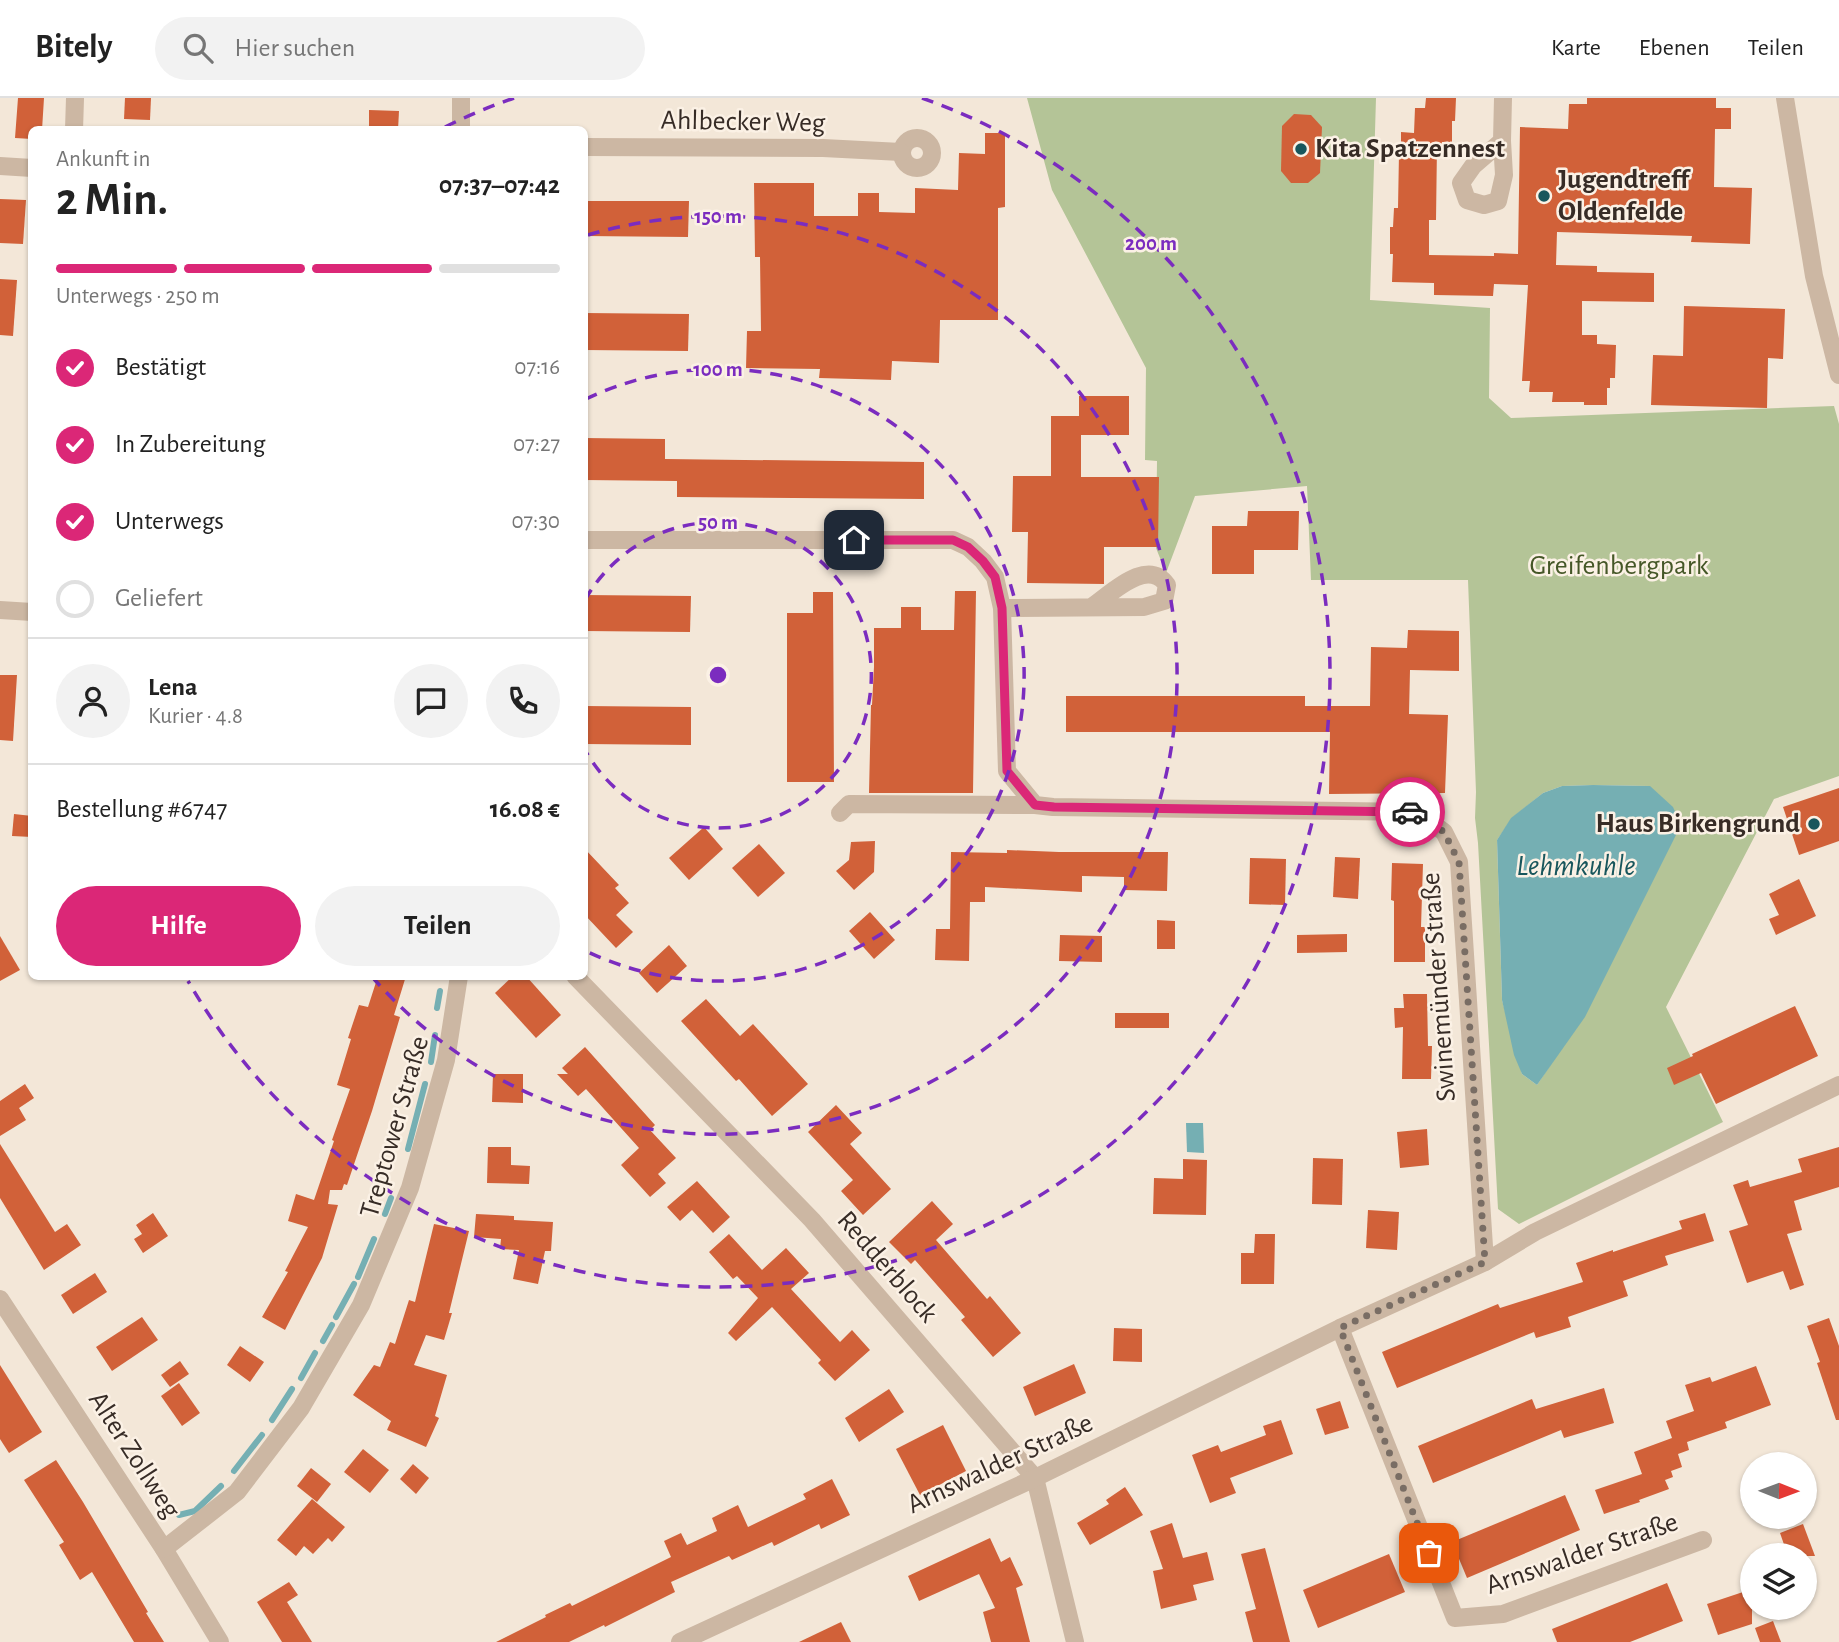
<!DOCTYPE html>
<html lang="de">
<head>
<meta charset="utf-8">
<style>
	body { margin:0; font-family:"Alegreya Sans",sans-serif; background:#f2f2f2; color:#222; height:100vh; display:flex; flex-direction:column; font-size:26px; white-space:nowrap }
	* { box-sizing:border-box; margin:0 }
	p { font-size:23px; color:#767676 }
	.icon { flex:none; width:38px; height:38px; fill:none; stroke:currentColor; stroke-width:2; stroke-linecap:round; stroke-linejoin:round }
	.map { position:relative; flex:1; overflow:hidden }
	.sheet { position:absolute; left:28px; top:28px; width:560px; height:854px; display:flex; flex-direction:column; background:#fff; border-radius:10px; box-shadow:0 2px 5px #0004 }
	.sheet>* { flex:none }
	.needle { width:46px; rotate:91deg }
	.tools { position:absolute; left:1740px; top:1354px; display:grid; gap:14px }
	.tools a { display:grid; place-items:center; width:77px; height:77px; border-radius:50%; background:#fff; box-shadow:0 2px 5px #0004; font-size:35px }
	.pin { position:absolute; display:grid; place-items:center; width:60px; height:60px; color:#fff; margin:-30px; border-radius:14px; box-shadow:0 4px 10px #0006 }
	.courier { position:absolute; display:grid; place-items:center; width:70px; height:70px; margin:-35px; border:5px solid #db2777; border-radius:50%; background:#fff; color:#222; box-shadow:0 2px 9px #0007 }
	.headline em { font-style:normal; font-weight:700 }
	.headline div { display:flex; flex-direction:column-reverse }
	.headline { display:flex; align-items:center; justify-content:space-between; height:119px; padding:0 28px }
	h1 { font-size:46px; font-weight:700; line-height:52px }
	.bar { display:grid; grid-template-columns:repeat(4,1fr); gap:10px 7px; align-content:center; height:84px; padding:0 28px }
	.bar i { height:9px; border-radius:5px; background:#e0e0e0 }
	.bar .on { background:#db2777 }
	.bar p { grid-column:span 4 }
	.line { display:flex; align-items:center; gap:18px; padding:0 28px; border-top:2px solid #e0e0e0 }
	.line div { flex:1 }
	.round { display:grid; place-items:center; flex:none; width:74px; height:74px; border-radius:37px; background:#f2f2f2 }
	ol { padding:0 28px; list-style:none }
	li { display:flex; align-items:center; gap:21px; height:77px }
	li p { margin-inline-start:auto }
	li .icon { padding:7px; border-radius:50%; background:#db2777; color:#fff; stroke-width:4 }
	li:last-child { color:#767676 }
	li i { width:38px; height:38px; border:4px solid #e0e0e0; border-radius:50% }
	.cta { display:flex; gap:14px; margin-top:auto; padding:14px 28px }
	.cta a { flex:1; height:80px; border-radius:42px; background:#db2777; color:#fff; font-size:28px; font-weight:700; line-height:80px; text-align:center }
	.cta a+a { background:#f2f2f2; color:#222 }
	header { display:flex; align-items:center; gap:42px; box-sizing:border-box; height:98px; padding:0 35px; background:#fff; border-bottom:2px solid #e0e0e0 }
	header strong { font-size:33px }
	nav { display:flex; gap:38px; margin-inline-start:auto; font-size:24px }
	.search { width:490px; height:63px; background:#f2f2f2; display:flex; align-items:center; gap:18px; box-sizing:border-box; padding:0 24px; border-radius:38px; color:#767676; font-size:26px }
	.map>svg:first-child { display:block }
	.green { fill:#b4c497; fill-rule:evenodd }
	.water { fill:#75afb3 }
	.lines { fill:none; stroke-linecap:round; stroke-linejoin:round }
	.stream { stroke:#75afb3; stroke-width:6 }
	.building { fill:#d16139 }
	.minor { stroke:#ccb7a3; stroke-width:18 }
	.done { stroke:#796d64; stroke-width:7; stroke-dasharray:0 12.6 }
	.route { stroke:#db2777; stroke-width:9 }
	.ring { fill:none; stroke:#7b2cbf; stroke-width:3.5; stroke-dasharray:12 9 }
	.poi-dot { fill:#18565c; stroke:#fbf1e5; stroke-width:2.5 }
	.labels { text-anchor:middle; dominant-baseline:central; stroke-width:5; stroke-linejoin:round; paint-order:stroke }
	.street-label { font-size:28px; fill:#372c26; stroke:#fbf1e5 }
	.poi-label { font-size:28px; font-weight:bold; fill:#372c26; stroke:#fbf1e5; text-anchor:start }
	.park-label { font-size:28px; fill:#455727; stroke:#fbf1e5 }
	.water-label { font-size:30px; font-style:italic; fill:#18565c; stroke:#fbf1e5 }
	.centre { fill:#7b2cbf; stroke:#fbf1e5; stroke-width:3.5 }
	.ring-label { font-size:21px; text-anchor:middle; font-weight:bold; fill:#7b2cbf; stroke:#fbf1e5; stroke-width:5; stroke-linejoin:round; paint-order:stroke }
</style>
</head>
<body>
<header>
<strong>Bitely</strong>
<div class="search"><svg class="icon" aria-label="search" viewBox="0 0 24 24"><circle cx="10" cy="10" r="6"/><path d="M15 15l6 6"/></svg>Hier suchen</div>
<nav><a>Karte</a><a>Ebenen</a><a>Teilen</a></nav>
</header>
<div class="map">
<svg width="1839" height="1544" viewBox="0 0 1839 1544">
	<rect width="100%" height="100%" fill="#f3e7d8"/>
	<path class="green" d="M1027,0H1376L1370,202L1490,210L1489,300L1511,320L1834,308L1839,326V678L1774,701L1666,909L1723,1024L1519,1126L1498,1111L1478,745L1475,720L1476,694L1468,482H1311L1307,388L1195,398L1166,475L1156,450L1157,363L1145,362L1146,270L1052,92ZM1593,687L1650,688L1551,966L1537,987L1522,976L1502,902L1497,742L1512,720L1543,695L1562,688Z"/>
	<g class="water">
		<polygon points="1593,687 1650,688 1673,709 1681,727 1585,919 1537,987 1522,976 1514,957 1502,902 1497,742 1511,720 1543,695 1562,688"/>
		<polygon points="1186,1025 1203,1025 1204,1055 1187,1054"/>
	</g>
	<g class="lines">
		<g class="stream">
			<polyline points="437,910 440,893"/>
			<polyline points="431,964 435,937"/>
			<polyline points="408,1051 425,986"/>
			<polyline points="385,1116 391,1100"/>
			<polyline points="358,1179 374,1141"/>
			<polyline points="336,1219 354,1186"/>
			<polyline points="323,1243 332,1227"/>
			<polyline points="301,1280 315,1255"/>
			<polyline points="272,1322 292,1291"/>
			<polyline points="234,1373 262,1337"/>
			<polyline points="179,1417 195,1413 221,1388"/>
		</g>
	</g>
	<g class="building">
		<polygon points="18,0 44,0 42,32 32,32 32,41 15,40"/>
		<polygon points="125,0 151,0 150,22 124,21"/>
		<polygon points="1426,0 1456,0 1455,23 1452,23 1452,44 1442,44 1442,47 1437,47 1436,122 1429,122 1429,157 1494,158 1494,155 1518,156 1520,29 1568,31 1569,6 1587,6 1587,0 1716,0 1716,10 1731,10 1731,31 1715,31 1714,89 1752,90 1750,146 1691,144 1692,138 1557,134 1556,167 1597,168 1597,174 1654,175 1654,204 1582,203 1582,237 1597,237 1597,246 1616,247 1615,280 1610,280 1610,290 1607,290 1607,307 1584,307 1584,304 1552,304 1553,294 1529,294 1530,283 1522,283 1528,187 1494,186 1493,198 1434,197 1434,185 1392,184 1393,156 1390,156 1390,129 1393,129 1394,110 1398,110 1399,55 1401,55 1401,34 1414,35 1415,10 1425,10"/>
		<polygon points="369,12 399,13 398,32 369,32"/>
		<polygon points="1294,16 1311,17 1322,29 1320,75 1308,85 1291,85 1281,73 1282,28"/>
		<polygon points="985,35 1005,35 1005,109 998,110 998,222 940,222 939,265 892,263 891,282 819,280 820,271 746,270 747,233 761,233 760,159 755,159 754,85 814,85 814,118 858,118 858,95 879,95 879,114 915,115 915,90 958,92 959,55 985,56"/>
		<polygon points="0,101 26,102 23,146 0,145"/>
		<polygon points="584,103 689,103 688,139 584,138"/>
		<polygon points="0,181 17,182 13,238 0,237"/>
		<polygon points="1684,208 1785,211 1783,261 1768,260 1767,310 1651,307 1653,257 1683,258"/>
		<polygon points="584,215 689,216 688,253 584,252"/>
		<polygon points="1079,298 1129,298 1129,337 1081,337 1081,379 1159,379 1158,449 1104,449 1104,486 1027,485 1028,434 1012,434 1013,378 1051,378 1051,318 1079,318"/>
		<polygon points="584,340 665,341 665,361 924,364 924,401 677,399 677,383 584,382"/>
		<polygon points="1248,413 1299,413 1298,452 1254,452 1254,476 1212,476 1212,428 1247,428"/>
		<polygon points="955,493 976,493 973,695 869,695 871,607 872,607 874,569 874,530 901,530 901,509 921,509 921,532 954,532"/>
		<polygon points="813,494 833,494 834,684 787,684 787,515 813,515"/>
		<polygon points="584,497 691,498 690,534 584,533"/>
		<polygon points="1408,532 1459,533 1459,573 1410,572 1409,616 1448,617 1445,695 1329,696 1330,634 1066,634 1066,598 1305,598 1305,608 1370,608 1371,549 1407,550"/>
		<polygon points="0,577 17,577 13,643 0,642"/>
		<polygon points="584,608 691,609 691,647 584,646"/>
		<polygon points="1839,690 1839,743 1799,757 1783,709"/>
		<polygon points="14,716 32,718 32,739 12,738"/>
		<polygon points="704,729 723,751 689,782 669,760"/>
		<polygon points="875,743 874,774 854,792 836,773 849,762 851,744"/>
		<polygon points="759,746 785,775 758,799 732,770"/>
		<polygon points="584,750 619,787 615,790 629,805 616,817 633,834 616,850 584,816"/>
		<polygon points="1007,752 1059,754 1168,754 1167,793 1124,792 1124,779 1082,778 1082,794 985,789 985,804 970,804 969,863 935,862 936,831 950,831 951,754 1007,755"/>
		<polygon points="1335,759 1360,760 1358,801 1333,799"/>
		<polygon points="1250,760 1286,761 1285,807 1249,806"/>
		<polygon points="1392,765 1423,766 1421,829 1425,829 1425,864 1394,864 1394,803 1391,802"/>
		<polygon points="1799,781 1816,818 1776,837 1769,821 1779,817 1769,796"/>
		<polygon points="870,814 895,842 874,861 849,833"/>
		<polygon points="1157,822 1175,823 1175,851 1157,851"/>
		<polygon points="1347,836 1347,854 1297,855 1297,837"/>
		<polygon points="1060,837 1102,838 1102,864 1059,863"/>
		<polygon points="0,838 20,872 0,883"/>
		<polygon points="669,847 687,868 657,895 639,875"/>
		<polygon points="378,878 406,878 394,917 400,919 372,1013 347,1087 344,1086 342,1092 330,1092 328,1106 338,1107 322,1160 285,1232 262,1219 288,1174 285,1173 308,1129 288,1123 296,1096 314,1102 334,1043 332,1042 350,991 337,987 351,941 348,940 359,907 368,909"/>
		<polygon points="513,878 526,878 561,917 536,940 495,895"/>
		<polygon points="1403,896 1427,896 1428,948 1432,948 1431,981 1402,981 1403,929 1395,930 1394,910 1404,910"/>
		<polygon points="706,901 740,938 753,926 808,986 772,1018 739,981 736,983 681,923"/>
		<polygon points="1795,908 1818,958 1716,1006 1701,975 1674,987 1667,970 1693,958 1692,956"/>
		<rect x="1115" y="915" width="54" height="15"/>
		<polygon points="585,949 655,1027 650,1032 676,1060 658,1076 666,1085 650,1099 621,1067 639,1050 586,991 578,998 557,976 568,976 562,970"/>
		<polygon points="493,976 523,976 523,1005 492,1004"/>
		<polygon points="25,986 34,1000 19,1010 26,1022 0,1038 0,1003"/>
		<polygon points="836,1007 862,1035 850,1046 891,1091 863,1117 841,1093 853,1082 808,1034"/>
		<polygon points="1427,1031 1429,1067 1400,1070 1397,1034"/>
		<polygon points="0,1046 55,1134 67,1126 81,1147 44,1172 0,1100"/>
		<polygon points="488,1049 511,1049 511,1067 530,1068 529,1086 487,1085"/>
		<polygon points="1839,1049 1839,1089 1794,1103 1802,1132 1787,1136 1804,1187 1790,1192 1783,1173 1747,1185 1729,1133 1748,1127 1733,1087 1748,1082 1750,1089 1802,1074 1798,1061"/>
		<polygon points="1313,1060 1343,1061 1342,1107 1312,1106"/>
		<polygon points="1183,1061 1207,1062 1206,1117 1153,1116 1154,1080 1183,1081"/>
		<polygon points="697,1083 730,1119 713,1135 692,1112 680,1123 667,1109"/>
		<polygon points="932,1103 953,1126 936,1142 987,1201 990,1198 1021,1235 993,1259 961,1222 965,1219 915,1162 911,1166 889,1144"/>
		<polygon points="1368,1112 1399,1114 1397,1152 1366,1150"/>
		<polygon points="153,1115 168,1138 143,1155 134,1141 142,1136 136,1127"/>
		<polygon points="1705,1115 1714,1143 1665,1158 1668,1167 1623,1183 1628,1198 1568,1219 1571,1229 1536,1240 1534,1234 1397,1290 1382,1254 1498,1206 1500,1210 1583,1184 1576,1165 1613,1152 1613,1154 1682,1131 1679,1123"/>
		<polygon points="476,1116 514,1118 514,1122 553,1124 551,1153 545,1153 538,1186 513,1181 519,1152 500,1151 501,1141 474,1139"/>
		<polygon points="434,1126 469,1133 449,1215 452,1215 444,1242 426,1237 414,1267 447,1277 435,1318 439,1320 426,1349 387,1332 391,1323 353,1297 374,1267 380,1269 390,1244 395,1246 409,1202 415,1204"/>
		<polygon points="729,1136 762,1172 786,1150 809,1175 791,1191 840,1244 852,1232 870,1252 835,1283 818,1265 821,1262 772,1209 736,1243 728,1235 758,1200 737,1178 733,1181 709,1154"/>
		<polygon points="1255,1136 1275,1136 1274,1186 1241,1186 1241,1155 1254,1155"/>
		<polygon points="95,1175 107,1194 73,1216 61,1197"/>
		<polygon points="142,1219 158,1242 112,1273 96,1249"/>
		<polygon points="1829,1220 1839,1248 1839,1322 1836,1322 1817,1265 1820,1264 1807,1228"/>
		<polygon points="1114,1230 1142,1231 1142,1264 1113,1263"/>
		<polygon points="240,1248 264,1264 250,1284 227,1267"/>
		<polygon points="180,1263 189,1276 170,1289 161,1277"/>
		<polygon points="1074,1266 1086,1295 1035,1318 1023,1289"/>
		<polygon points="0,1267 42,1334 9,1355 0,1341"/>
		<polygon points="1756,1268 1771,1307 1725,1324 1727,1330 1687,1344 1689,1352 1678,1356 1682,1369 1671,1373 1673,1379 1665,1382 1669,1391 1639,1402 1640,1404 1604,1416 1595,1392 1642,1376 1634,1354 1672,1340 1666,1323 1694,1313 1685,1287 1710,1279 1712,1284"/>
		<polygon points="179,1285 200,1315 182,1328 161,1298"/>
		<polygon points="1604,1290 1614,1325 1564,1340 1561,1332 1433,1385 1418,1348 1532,1301 1536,1311"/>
		<polygon points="889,1291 904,1314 859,1344 845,1320"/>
		<polygon points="1340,1303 1349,1330 1325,1337 1316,1311"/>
		<polygon points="1281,1322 1293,1356 1230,1380 1236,1395 1210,1405 1192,1357 1218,1347 1221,1354 1266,1337 1263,1328"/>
		<polygon points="943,1327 966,1373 920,1397 896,1351"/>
		<polygon points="363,1351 389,1372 370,1395 344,1374"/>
		<polygon points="56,1362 83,1404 148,1514 146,1515 164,1544 134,1544 92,1474 80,1482 59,1447 64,1444 24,1382"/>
		<polygon points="413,1366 429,1380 416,1396 400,1381"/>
		<polygon points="311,1370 331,1386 317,1404 297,1388"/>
		<polygon points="832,1381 850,1417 821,1431 819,1426 774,1448 772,1444 732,1462 729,1458 671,1484 675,1494 605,1529 604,1527 569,1544 496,1544 546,1519 545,1517 570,1505 572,1508 671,1459 664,1443 681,1435 687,1447 717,1433 712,1420 738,1407 748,1429 806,1401 803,1396"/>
		<polygon points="1125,1389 1143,1417 1090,1447 1077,1425 1109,1406 1106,1402"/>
		<polygon points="1565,1397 1580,1432 1467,1480 1452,1444"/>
		<polygon points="312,1401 345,1429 332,1444 328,1440 313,1456 304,1448 296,1458 277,1442"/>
		<polygon points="1172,1425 1183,1460 1207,1454 1214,1482 1193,1487 1197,1502 1161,1511 1153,1473 1163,1471 1150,1433"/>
		<polygon points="1803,1426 1815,1458 1788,1458 1780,1435"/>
		<polygon points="990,1440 1001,1464 1010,1459 1023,1487 1016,1490 1030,1544 991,1544 983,1514 995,1510 979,1476 919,1503 908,1478"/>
		<polygon points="1265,1450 1290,1544 1253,1544 1245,1514 1256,1511 1241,1456"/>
		<polygon points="1389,1456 1405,1494 1318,1530 1303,1492"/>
		<polygon points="289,1484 298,1497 287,1504 312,1544 282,1544 257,1504"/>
		<polygon points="1667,1485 1683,1523 1630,1544 1557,1544 1552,1531"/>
		<polygon points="1752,1491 1752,1526 1718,1537 1707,1506"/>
		<polygon points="1773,1523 1781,1544 1760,1544 1755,1530"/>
		<polygon points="841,1524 851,1544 799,1544"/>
	</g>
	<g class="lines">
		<g class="minor">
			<polyline points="461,0 461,32"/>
			<polyline points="1785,0 1814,178 1839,277"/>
			<polyline points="74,32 75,0"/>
			<circle cx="917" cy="55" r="15"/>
			<polyline points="1502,43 1473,68 1461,85 1467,102 1484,107 1498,103 1504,77 1502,43 1503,0"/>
			<polyline points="584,49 823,50 901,54"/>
			<polyline points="0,68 32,70"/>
			<polyline points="584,442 953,442 968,449 983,463 995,479 1002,510 1007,673 1035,707 1053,709 1417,714 1444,734 1459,764 1485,1164"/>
			<path d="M1002,510L1144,509L1164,503L1167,487C1147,459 1112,495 1093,508"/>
			<polyline points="0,512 32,514"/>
			<polyline points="840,715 849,706 1035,707"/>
			<polyline points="575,878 812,1122 1035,1380 1075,1544"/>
			<polyline points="0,1201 164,1451 220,1544"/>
			<polyline points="1340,1230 1455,1520 1503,1516 1703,1442"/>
			<polyline points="164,1451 237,1394 301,1310 361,1207 410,1090 446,962 459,878"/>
			<polyline points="680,1544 1035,1380 1340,1230 1485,1164 1535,1134 1839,987"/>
		</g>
	</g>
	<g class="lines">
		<polyline class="done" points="1410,714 1416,714 1444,734 1459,764 1485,1164 1340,1230 1429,1455"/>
		<polyline class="route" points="854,442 953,442 968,449 983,463 995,479 1002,510 1007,673 1035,707 1054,709 1410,714"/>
	</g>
	<g class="ring">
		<path d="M585 502A153 153 0 1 1 585 652"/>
		<path d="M586 301A306 306 0 1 1 586 853"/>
		<path d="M588 137A459 459 0 1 1 374 881"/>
		<path d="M445 29A612 612 0 0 1 514 0M922 0A612 612 0 1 1 188 883"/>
	</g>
	<g class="poi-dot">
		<circle cx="1301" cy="51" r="7"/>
		<circle cx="1544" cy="98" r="7"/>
		<circle cx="1814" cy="726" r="7"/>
	</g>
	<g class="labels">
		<g class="street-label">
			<text transform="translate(743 24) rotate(1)">Ahlbecker Weg</text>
			<text transform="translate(1439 889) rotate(-94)">Swinemünder Straße</text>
			<text transform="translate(395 1029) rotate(-74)">Treptower Straße</text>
			<text transform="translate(887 1169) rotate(49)">Redderblock</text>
			<text transform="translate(134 1357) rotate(57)">Alter Zollweg</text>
			<text transform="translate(1000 1366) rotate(-25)">Arnswalder Straße</text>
			<text transform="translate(1582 1456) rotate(-19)">Arnswalder Straße</text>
		</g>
		<g class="poi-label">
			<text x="1315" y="51">Kita Spatzennest</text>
			<text x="1558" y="82">Jugendtreff<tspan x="1558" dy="32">Oldenfelde</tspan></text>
			<text x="1800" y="726" text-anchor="end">Haus Birkengrund</text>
		</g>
		<g class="park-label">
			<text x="1619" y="468">Greifenbergpark</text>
		</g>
		<g class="water-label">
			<text x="1576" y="768">Lehmkuhle</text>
		</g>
	</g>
	<circle cx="718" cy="577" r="10" class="centre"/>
	<g class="ring-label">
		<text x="718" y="125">150 m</text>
		<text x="1151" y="152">200 m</text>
		<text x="718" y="278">100 m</text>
		<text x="718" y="431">50 m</text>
	</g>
</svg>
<div class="tools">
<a><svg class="needle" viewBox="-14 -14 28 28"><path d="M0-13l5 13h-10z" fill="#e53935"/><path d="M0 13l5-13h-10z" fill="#767676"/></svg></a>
<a><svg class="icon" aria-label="layers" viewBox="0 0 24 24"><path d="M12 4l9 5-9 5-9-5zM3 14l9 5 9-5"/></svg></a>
</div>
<div class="pin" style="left:1429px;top:1455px;background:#ea580c"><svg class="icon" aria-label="bag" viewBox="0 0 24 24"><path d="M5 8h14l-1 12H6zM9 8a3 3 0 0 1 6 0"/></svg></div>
<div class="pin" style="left:854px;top:442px;background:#1f2937"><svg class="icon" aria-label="home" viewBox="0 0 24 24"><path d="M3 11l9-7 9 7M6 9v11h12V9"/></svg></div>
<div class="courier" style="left:1410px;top:714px"><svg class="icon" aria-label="car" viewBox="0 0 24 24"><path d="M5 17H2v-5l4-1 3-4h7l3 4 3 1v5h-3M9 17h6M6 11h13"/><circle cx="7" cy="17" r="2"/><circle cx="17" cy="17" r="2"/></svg></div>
<section class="sheet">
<div class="headline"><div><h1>2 Min.</h1><p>Ankunft in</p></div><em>07:37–07:42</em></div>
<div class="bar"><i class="on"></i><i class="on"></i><i class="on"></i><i></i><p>Unterwegs · 250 m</p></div>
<ol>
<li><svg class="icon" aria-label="check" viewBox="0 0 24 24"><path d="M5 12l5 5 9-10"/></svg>Bestätigt<p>07:16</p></li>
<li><svg class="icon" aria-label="check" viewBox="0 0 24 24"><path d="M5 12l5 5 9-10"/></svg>In Zubereitung<p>07:27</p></li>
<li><svg class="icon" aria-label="check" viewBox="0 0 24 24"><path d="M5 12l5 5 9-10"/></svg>Unterwegs<p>07:30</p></li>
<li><i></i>Geliefert</li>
</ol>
<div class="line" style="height:126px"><a class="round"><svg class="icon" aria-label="person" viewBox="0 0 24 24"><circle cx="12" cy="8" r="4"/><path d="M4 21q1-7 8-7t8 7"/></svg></a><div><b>Lena</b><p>Kurier · 4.8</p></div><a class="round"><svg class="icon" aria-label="chat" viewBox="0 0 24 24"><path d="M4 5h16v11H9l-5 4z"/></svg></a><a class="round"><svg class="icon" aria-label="phone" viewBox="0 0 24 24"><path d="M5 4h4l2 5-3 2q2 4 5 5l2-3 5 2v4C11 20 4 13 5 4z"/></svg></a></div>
<div class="line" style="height:91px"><div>Bestellung #6747</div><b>16.08 €</b></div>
<div class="cta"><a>Hilfe</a><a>Teilen</a></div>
</section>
</div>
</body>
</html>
